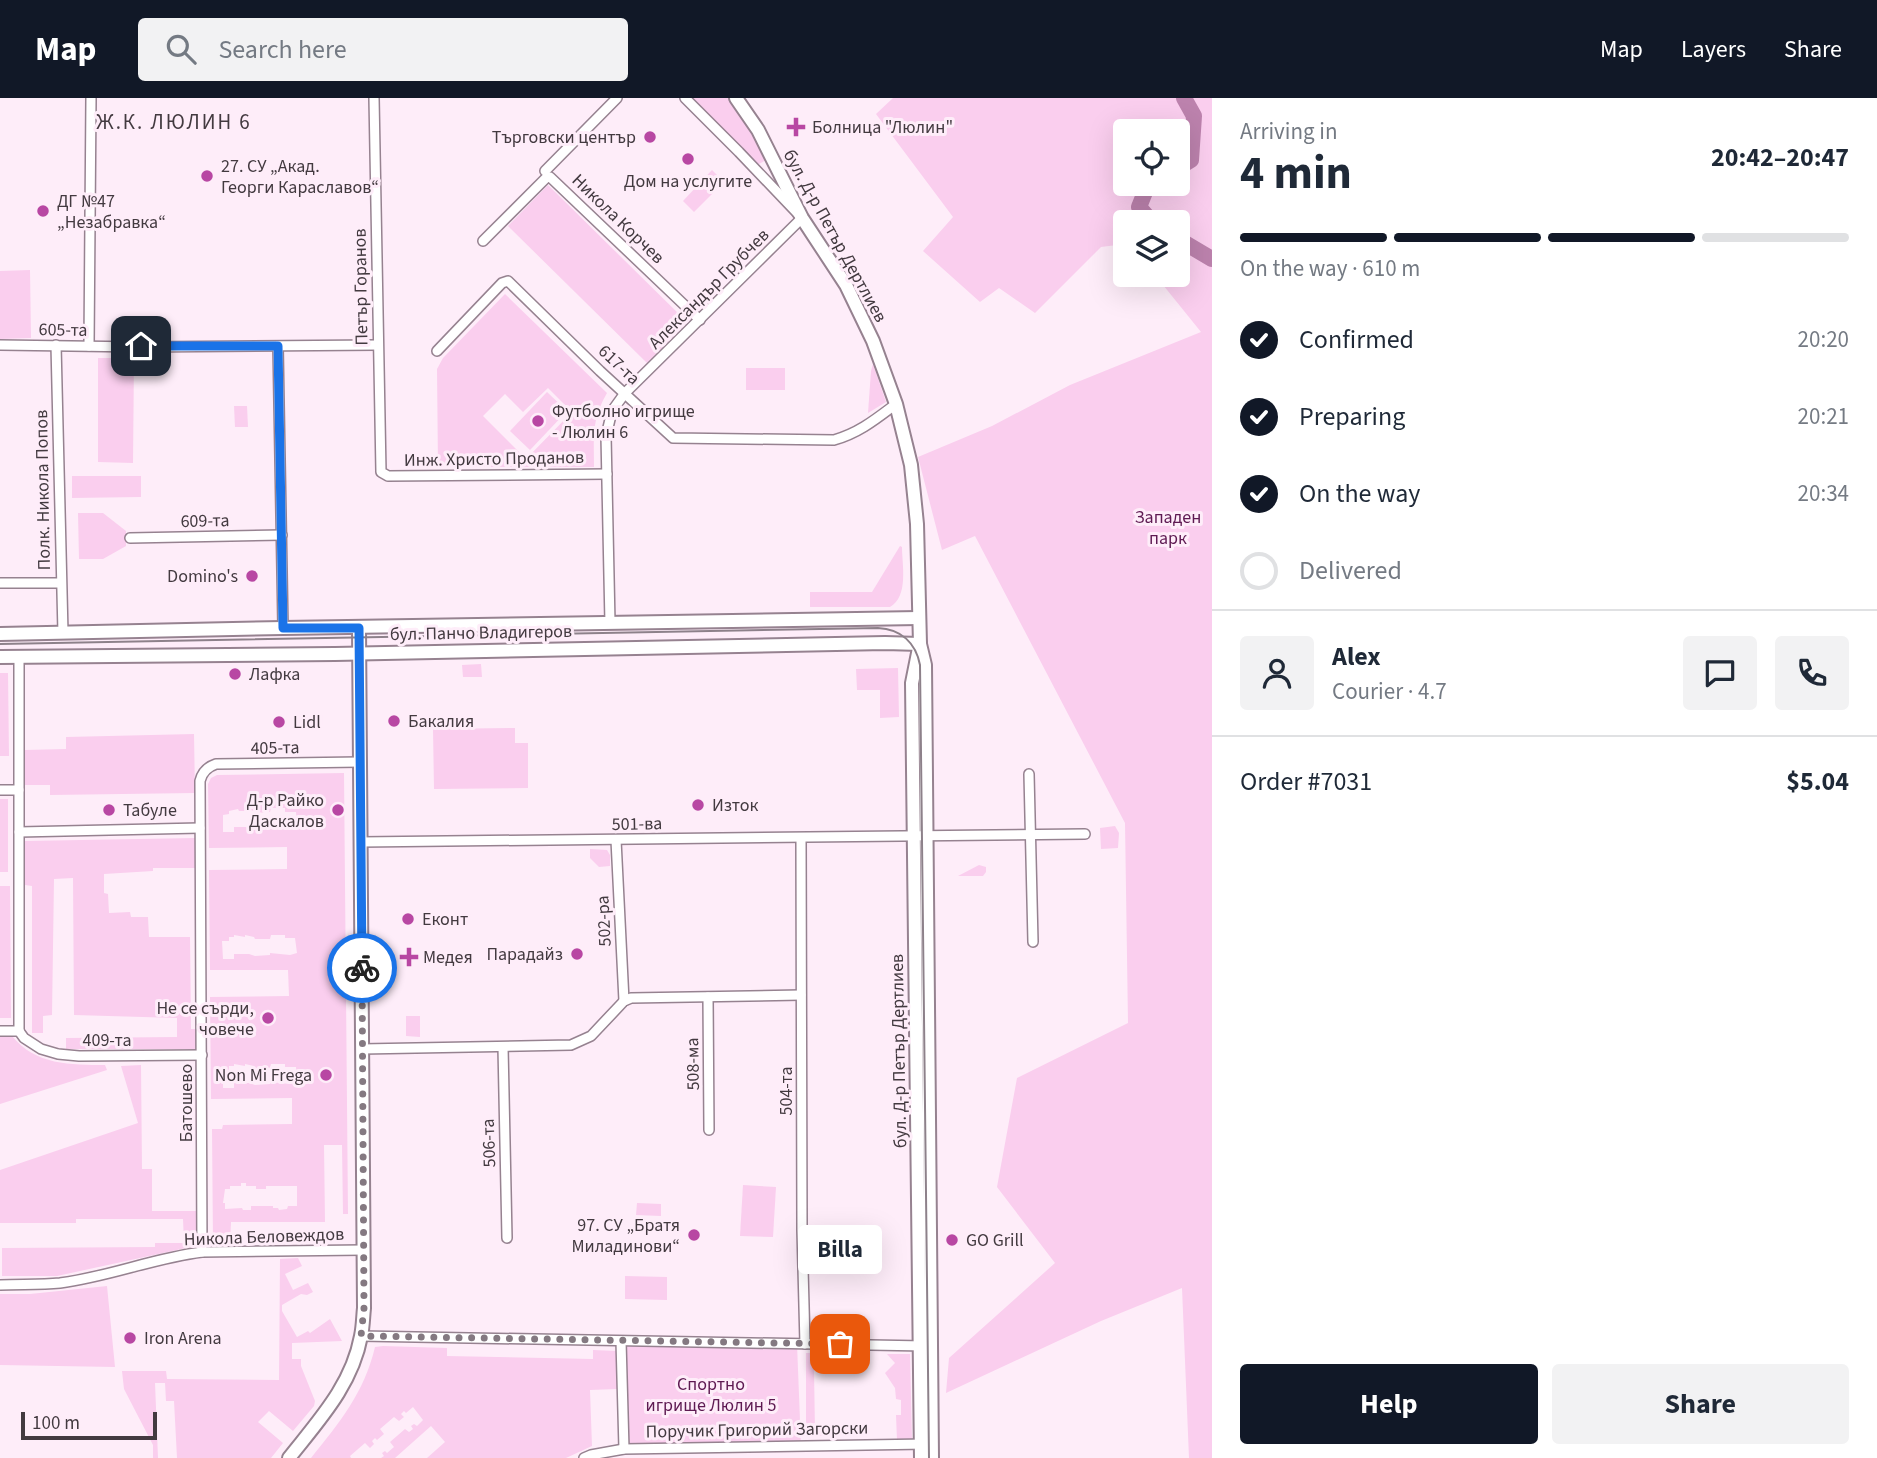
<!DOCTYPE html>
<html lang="en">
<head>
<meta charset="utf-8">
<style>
	body { margin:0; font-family:"Source Sans 3",sans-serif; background:#f2f2f3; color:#1f2937; height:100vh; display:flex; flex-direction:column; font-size:26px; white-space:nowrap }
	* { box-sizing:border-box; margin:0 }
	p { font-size:23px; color:#747a83 }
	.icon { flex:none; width:38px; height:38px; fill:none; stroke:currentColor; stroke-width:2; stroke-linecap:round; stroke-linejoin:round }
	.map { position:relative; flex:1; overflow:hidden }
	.drawer { display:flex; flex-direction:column; background:#fff; width:665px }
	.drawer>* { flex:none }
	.fabs { position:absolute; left:1113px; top:21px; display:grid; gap:14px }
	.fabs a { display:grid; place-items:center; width:77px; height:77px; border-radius:7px; background:#fff; box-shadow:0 7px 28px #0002; font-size:35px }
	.scale { position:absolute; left:21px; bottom:18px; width:136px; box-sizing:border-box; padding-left:7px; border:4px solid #433a40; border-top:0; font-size:19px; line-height:24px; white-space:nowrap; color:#433a40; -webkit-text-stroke:5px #feedf9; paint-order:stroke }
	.pin { position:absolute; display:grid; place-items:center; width:60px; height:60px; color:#fff; margin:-30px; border-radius:14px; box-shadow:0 4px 10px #0006 }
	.courier { position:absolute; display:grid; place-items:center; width:70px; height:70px; margin:-35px; border:5px solid #1a73e8; border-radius:50%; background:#fff; color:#222; box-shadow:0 2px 9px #0007 }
	.bubble { position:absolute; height:49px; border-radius:7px; background:#fff; box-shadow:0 7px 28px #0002; font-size:23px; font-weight:700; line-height:49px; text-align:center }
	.overview em { font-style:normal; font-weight:700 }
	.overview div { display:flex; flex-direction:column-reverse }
	.overview { display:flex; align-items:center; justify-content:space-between; height:119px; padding:0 28px }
	h1 { font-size:46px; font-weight:700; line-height:52px }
	.bar { display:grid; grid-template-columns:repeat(4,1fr); gap:10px 7px; align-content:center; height:84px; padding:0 28px }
	.bar i { height:9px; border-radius:5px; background:#e0e1e3 }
	.bar .selected { background:#111827 }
	.bar p { grid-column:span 4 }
	.line { display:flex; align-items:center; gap:18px; padding:0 28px; border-top:2px solid #e0e1e3 }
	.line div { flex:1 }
	.round { display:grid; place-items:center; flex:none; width:74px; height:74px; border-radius:7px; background:#f2f2f3 }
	ol { padding:0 28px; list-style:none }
	li { display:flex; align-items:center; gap:21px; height:77px }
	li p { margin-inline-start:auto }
	li .icon { padding:7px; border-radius:50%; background:#111827; color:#fff; stroke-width:4 }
	li:last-child { color:#747a83 }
	li i { width:38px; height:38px; border:4px solid #e0e1e3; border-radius:50% }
	.cta { display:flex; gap:14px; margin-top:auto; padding:14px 28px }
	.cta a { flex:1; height:80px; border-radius:7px; background:#111827; color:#fff; font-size:28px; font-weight:700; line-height:80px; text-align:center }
	.cta a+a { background:#f2f2f3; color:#1f2937 }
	header { display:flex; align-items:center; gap:42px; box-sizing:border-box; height:98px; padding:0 35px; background:#111827; color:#fff }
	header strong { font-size:33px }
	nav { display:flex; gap:38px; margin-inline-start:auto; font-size:24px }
	.search { width:490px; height:63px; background:#f2f2f3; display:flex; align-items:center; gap:18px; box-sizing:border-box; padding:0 24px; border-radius:7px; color:#747a83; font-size:26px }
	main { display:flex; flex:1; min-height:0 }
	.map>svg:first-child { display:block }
	.green { fill:#faceee; fill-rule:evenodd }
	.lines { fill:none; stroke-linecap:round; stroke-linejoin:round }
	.river { stroke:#bc82ad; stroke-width:16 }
	.street-casing { stroke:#968290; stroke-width:12 }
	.secondary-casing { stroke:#968290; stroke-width:16 }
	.street { stroke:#fff; stroke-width:9 }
	.secondary { stroke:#fff; stroke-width:12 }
	.tram { stroke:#8d818a; stroke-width:2 }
	.done { stroke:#847981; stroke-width:7; stroke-dasharray:0 12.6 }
	.route { stroke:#1a73e8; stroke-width:9 }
	.poi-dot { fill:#b847a3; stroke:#feedf9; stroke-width:2.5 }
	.labels { text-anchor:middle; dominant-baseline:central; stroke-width:6; stroke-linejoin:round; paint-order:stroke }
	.poi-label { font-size:18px; fill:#433a40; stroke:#feedf9; text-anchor:start }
	.street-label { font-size:18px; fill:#433a40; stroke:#feedf9 }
	.park-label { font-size:18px; fill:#5e1a52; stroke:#feedf9 }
	.quarter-label { font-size:21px; letter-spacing:2px; fill:#433a40; stroke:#feedf9 }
</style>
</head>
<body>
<header>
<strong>Map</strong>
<div class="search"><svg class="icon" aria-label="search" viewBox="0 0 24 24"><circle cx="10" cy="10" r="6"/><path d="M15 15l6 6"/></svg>Search here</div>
<nav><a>Map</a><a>Layers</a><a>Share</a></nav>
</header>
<main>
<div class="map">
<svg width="1212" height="1360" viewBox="0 0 1212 1360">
	<rect width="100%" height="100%" fill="#feedf9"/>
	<g class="green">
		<polygon points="692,0 731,0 739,9 768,61 757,67"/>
		<path d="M893,0H1212V1360H1189L1182,1190L1101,1223L946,1295L949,1260L1055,1165L997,1089L1017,980L1128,925L1125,725L975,438L942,452L918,359L992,328L1070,287L1201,234L1155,177H1178V124H1125V146L1101,149L1035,215L999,190L980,204L923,153L953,119L876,16ZM1178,33V86H1125V33Z"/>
		<polygon points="712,72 724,84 694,114 683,103"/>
		<polygon points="548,87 687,224 647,265 508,128"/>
		<polygon points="30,172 31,240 0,241 0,173"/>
		<path d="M505,196L607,295C591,323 594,339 594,369H438L437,271L443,260ZM548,290L572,314L526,361L483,318L505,296L523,314Z"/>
		<polygon points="98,260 134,260 133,365 98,364"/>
		<polygon points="873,266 886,304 868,315 871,273"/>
		<rect x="746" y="270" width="39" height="22"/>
		<polygon points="547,294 567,313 530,352 510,333"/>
		<polygon points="234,308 247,308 248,329 235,329"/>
		<polygon points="72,378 141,378 141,399 72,400"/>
		<polygon points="78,415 103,415 126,433 126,448 103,461 79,461"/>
		<path d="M900,448L902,449C902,467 909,498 890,509H810V494H872Z"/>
		<polygon points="481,566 482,579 463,579 462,567"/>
		<polygon points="898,570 899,619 880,620 880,592 857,592 856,571"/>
		<polygon points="0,575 8,575 9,658 0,658"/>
		<polygon points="515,630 515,645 528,645 528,690 434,691 433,631"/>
		<polygon points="194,636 195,695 50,697 50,687 25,687 25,652 66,651 66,639"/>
		<path d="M344,675L348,1116H343L342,1047H324L325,1124H231L230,1146H213L212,1031H222L223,1027L292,1026V1000L211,1001L210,899L289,898L288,872H210L209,772L287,771V749L209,750L208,686L211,680L217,677ZM271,710H285V714H296L297,729L286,730V729H271L270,731L255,732L250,729H234V734H223V717L229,716V713L238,711L239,713H245V711L255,713V715L270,714ZM234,837L245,839V837L254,839L255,841H270L271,837H285V840H295L297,855L290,857L270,855V857L255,858L249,856H234V861H223L222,843H229V839H234ZM234,966L245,968V966L254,968L255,970H270L271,966H285V969H296L297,984L290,986L270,984V986L255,987L249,985H234V990H223V972H229V968H234ZM241,1085H246V1088H256V1091H266V1088H297V1108H288L287,1111L279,1112L278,1110H273V1108H251V1112H243L242,1110L225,1111V1105H223L225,1091H230V1088H241Z"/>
		<rect x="0" y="701" width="8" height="73"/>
		<polygon points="1115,728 1119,735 1118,750 1101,751 1100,730"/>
		<polygon points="195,740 195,770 153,770 153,773 104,776 104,795 108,796 109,815 130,814 131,819 148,819 149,839 190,839 191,931 199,931 199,951 66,951 66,940 177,939 177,920 74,917 73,780 54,781 52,917 43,918 43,935 32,935 32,788 25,787 25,743"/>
		<polygon points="590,751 607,752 610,757 610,768 599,769 590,760"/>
		<polygon points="979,767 986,769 986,774 983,778 958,778"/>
		<polygon points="0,788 10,788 11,920 0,920"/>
		<polygon points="406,918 420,918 420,939 406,938"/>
		<path d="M0,938H12C35,967 71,967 105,967L107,972L0,1006Z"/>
		<polygon points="141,967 142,1071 152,1071 152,1113 199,1113 200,1147 57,1178 2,1178 2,1150 155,1149 155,1145 184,1145 183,1121 76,1121 76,1125 0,1125 0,1072 138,1025 121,968"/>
		<polygon points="743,1087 776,1089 773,1139 740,1138"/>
		<polygon points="637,1105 661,1106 661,1118 636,1117"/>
		<polygon points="298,1160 302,1168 285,1176 293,1192 308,1185 313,1194 307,1197 301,1196 282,1207 282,1213 297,1239 308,1233 310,1235 330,1221 342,1243 292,1245 292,1261 301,1261 301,1268 315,1303 314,1308 293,1333 269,1313 258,1324 283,1345 271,1360 177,1360 174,1303 166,1303 165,1285 155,1285 158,1360 153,1360 153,1347 124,1291 122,1273 166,1273 167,1281 279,1282 280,1161"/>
		<polygon points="625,1178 667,1179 667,1202 625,1201"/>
		<polygon points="107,1188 115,1269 0,1267 0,1196 30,1196"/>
		<polygon points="621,1243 797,1246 801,1348 624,1351"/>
		<path d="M383,1248L447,1250V1258L593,1261V1252L617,1253V1291L590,1292L592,1348L566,1360H427L445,1344L431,1328L395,1360H381L384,1358L382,1355L385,1353L387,1355L394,1349L390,1344L405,1331L409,1334L413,1331L411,1328L414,1326L417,1328L423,1322L413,1309L406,1315L404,1313L401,1316L404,1319L399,1323L394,1319L380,1331L384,1336L377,1342L375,1340L372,1343L374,1346L370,1350L365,1345L350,1358L351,1360H311C340,1324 364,1295 375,1249Z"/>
		<polygon points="853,1254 853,1269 814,1272 815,1334 837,1334 837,1337 806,1339 806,1255"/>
		<polygon points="887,1256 910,1256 912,1341 897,1342 896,1317 901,1317 901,1302 896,1301 895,1290 885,1275 895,1265"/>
	</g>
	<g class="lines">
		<g class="river">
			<polyline points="1178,70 1191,62 1194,18 1184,0"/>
			<polyline points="1152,86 1147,89 1139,109 1152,124"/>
			<polyline points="1178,141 1212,161"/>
		</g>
		<defs>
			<g id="street">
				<polyline points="374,0 381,374 388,378 607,376"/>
				<polyline points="545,73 617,0"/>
				<polyline points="483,143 547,79 550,79 700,222"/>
				<polyline points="0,247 141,249 378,247"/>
				<polyline points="56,247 63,535"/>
				<polyline points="89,248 91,0"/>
				<polyline points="278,248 283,530"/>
				<path d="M437,253L502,185L508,183L600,273L673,340L834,342C859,335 876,321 896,306"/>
				<polyline points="130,440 282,437"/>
				<polyline points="0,485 61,485"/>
				<polyline points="610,525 606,338 612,313 625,295 802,120 739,54 685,0"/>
				<polyline points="19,559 19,933"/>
				<polyline points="1029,676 1033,844"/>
				<polyline points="0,692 19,692"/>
				<polyline points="19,734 200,730"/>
				<polyline points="801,740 802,1132 805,1246"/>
				<polyline points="616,742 624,903"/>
				<polyline points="361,744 1085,736"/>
				<polyline points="708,899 709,1032"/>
				<polyline points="0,933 19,933"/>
				<polyline points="19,933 24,940 41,951 58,956 79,958 202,957"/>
				<polyline points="503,949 507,1140"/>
				<polyline points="362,951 571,947 591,938 624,903 631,900 801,897"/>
				<path d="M202,1154L200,683C202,674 207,669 216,666L360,664"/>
				<path d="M0,1187C20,1186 40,1187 60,1185C108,1179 154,1160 202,1154L364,1152"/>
				<polyline points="361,1238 925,1248"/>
				<polyline points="621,1243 624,1351"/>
				<polyline points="584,1360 591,1357 624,1351 926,1346"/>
			</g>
			<g id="secondary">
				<polyline points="736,0 758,32 802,120 846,187 873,243 896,306 911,367 917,426 920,546 925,567 932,1360"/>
				<polyline points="0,536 283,530 919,520"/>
				<polyline points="919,550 912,585 921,1360"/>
				<polyline points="0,559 335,556 885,545 920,546"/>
				<path d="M289,1360C319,1322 352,1287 361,1238C363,1229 363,1219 364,1210L359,530"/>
			</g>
		</defs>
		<use href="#street" class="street-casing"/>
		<use href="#secondary" class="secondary-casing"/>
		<use href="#street" class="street"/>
		<use href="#secondary" class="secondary"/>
		<path class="tram" d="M0,546L878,530C901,531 916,545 920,567L929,1360"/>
	</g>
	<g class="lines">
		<polyline class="done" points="362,870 364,1210 361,1238 840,1246"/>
		<polyline class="route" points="141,248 278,248 283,530 359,530 362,870"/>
	</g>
	<g class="poi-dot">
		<path d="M792.5 18.5h7v7h7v7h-7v7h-7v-7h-7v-7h7z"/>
		<circle cx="650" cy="39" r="7"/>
		<circle cx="688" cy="61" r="7"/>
		<circle cx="207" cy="78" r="7"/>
		<circle cx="43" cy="113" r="7"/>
		<circle cx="538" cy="323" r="7"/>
		<circle cx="252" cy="478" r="7"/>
		<circle cx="235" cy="576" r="7"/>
		<circle cx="394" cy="623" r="7"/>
		<circle cx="279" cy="624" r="7"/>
		<circle cx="698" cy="707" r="7"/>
		<circle cx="109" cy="712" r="7"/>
		<circle cx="338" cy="712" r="7"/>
		<circle cx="408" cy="821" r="7"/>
		<circle cx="577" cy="856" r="7"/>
		<path d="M405.5 848.5h7v7h7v7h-7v7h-7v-7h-7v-7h7z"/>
		<circle cx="268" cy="920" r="7"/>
		<circle cx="326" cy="977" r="7"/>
		<circle cx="694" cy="1137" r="7"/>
		<circle cx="952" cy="1142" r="7"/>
		<circle cx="130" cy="1240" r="7"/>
	</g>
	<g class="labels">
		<g class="poi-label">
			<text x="812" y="29">Болница "Люлин"</text>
			<text x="636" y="39" text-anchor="end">Търговски център</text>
			<text x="221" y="68">27. СУ „Акад.<tspan x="221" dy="21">Георги Караславов“</tspan></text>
			<text x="688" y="83" text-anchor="middle">Дом на услугите</text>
			<text x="57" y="103">ДГ №47<tspan x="57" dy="21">„Незабравка“</tspan></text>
			<text x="552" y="313">Футболно игрище<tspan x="552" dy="21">- Люлин 6</tspan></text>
			<text x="238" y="478" text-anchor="end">Domino's</text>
			<text x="249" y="576">Лафка</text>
			<text x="408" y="623">Бакалия</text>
			<text x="293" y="624">Lidl</text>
			<text x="324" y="702" text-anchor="end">Д-р Райко<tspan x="324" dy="21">Даскалов</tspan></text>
			<text x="712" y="707">Изток</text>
			<text x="123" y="712">Табуле</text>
			<text x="422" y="821">Еконт</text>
			<text x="563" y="856" text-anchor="end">Парадайз</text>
			<text x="423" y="859">Медея</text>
			<text x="254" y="910" text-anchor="end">Не се сърди,<tspan x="254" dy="21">човече</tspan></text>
			<text x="312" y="977" text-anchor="end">Non Mi Frega</text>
			<text x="680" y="1127" text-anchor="end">97. СУ „Братя<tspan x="680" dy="21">Миладинови“</tspan></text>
			<text x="966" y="1142">GO Grill</text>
			<text x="144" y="1240">Iron Arena</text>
		</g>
		<g class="street-label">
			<text transform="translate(618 121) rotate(44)">Никола Корчев</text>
			<text transform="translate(835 138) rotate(61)">бул. Д-р Петър Дертлиев</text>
			<text transform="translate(361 189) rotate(-91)">Петър Горанов</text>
			<text transform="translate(709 191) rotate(-45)">Александър Грубчев</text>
			<text transform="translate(63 232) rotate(1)">605-та</text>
			<text transform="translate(619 267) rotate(43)">617-та</text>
			<text transform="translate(494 361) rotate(-1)">Инж. Христо Проданов</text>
			<text transform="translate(43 392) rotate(-91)">Полк. Никола Попов</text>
			<text transform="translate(205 423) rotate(-1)">609-та</text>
			<text transform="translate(481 535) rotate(-1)">бул. Панчо Владигеров</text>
			<text transform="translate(275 650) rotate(-1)">405-та</text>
			<text transform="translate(637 726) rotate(-1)">501-ва</text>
			<text transform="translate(604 823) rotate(-93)">502-ра</text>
			<text x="107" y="942">409-та</text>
			<text transform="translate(899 953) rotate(-91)">бул. Д-р Петър Дертлиев</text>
			<text transform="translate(693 966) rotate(-91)">508-ма</text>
			<text transform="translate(786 993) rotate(-90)">504-та</text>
			<text transform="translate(186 1005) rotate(-90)">Батошево</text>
			<text transform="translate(489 1045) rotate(-92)">506-та</text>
			<text transform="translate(264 1139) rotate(-2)">Никола Беловеждов</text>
			<text transform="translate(757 1332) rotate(-1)">Поручик Григорий Загорски</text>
		</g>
		<g class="park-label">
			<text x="1168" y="419">Западен<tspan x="1168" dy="21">парк</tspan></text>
			<text x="711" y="1286">Спортно<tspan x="711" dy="21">игрище Люлин 5</tspan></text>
		</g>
		<g class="quarter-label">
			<text x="174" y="24">Ж.К. ЛЮЛИН 6</text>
		</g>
	</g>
</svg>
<div class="fabs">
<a><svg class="icon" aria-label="locate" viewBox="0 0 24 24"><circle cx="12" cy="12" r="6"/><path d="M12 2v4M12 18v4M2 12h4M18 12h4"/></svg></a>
<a><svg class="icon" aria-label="layers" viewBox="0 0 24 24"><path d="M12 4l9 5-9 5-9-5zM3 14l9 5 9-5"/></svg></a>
</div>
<div class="scale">100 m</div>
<div class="pin" style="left:840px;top:1246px;background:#ea580c"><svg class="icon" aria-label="bag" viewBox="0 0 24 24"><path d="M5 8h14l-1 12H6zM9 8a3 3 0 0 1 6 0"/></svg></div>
<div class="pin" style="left:141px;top:248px;background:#1f2937"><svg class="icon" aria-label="home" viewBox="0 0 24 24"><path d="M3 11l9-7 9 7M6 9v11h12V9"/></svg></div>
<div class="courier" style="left:362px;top:870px"><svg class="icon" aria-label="bike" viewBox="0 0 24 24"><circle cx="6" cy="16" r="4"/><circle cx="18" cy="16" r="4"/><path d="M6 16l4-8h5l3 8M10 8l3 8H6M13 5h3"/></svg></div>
<div class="bubble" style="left:798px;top:1127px;width:84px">Billa</div>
</div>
<section class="drawer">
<div class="overview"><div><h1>4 min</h1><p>Arriving in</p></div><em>20:42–20:47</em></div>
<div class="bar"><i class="selected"></i><i class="selected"></i><i class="selected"></i><i></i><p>On the way · 610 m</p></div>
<ol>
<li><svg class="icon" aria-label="check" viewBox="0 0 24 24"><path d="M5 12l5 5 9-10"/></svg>Confirmed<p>20:20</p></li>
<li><svg class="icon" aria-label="check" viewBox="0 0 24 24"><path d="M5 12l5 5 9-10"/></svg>Preparing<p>20:21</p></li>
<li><svg class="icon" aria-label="check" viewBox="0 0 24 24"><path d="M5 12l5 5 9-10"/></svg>On the way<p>20:34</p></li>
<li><i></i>Delivered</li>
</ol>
<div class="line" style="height:126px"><a class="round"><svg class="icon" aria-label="person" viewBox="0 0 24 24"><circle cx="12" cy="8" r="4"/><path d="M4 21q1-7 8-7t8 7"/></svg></a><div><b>Alex</b><p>Courier · 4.7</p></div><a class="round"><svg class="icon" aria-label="chat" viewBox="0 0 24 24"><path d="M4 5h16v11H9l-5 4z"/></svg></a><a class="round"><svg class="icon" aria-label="phone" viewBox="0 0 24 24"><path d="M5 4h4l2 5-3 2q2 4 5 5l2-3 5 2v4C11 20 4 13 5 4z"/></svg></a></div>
<div class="line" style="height:91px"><div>Order #7031</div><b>$5.04</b></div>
<div class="cta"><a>Help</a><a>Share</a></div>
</section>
</main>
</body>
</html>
